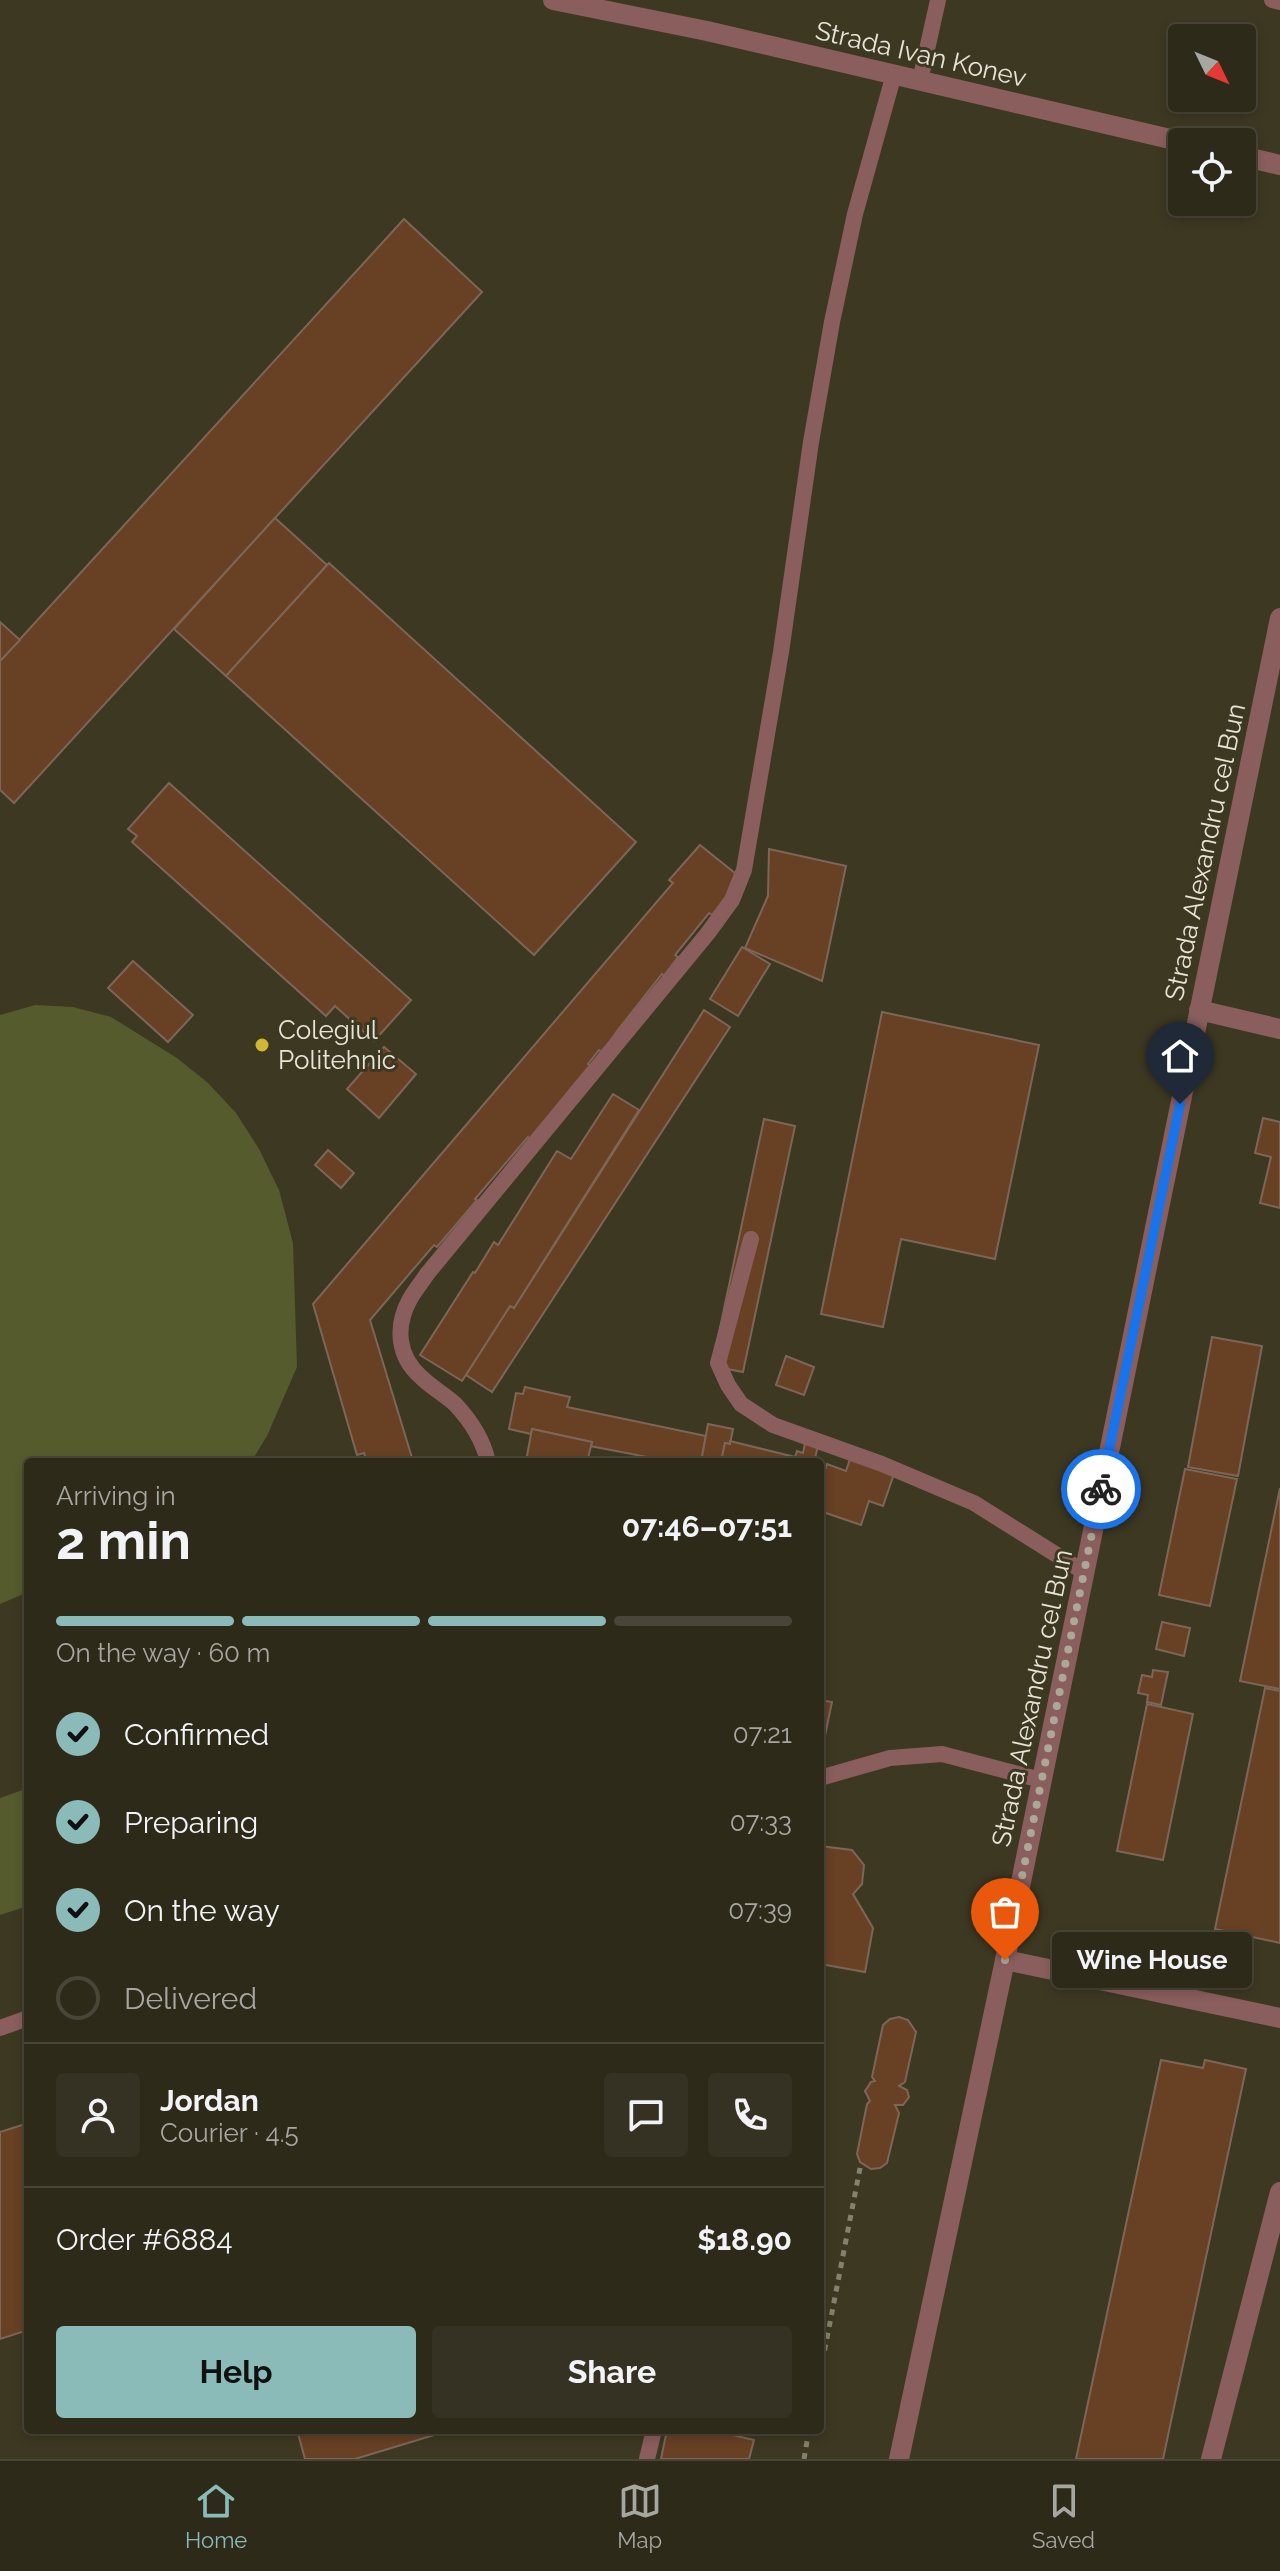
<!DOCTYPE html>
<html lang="en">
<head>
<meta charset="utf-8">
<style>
	body { margin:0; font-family:Raleway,sans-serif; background:#363223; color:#f1f3f6; height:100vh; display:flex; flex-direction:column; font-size:30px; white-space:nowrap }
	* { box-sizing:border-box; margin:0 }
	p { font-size:26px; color:#a7a7a2 }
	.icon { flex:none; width:44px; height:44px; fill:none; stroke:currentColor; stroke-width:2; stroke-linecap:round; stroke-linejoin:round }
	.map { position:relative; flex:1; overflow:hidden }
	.panel { position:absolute; left:24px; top:1458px; width:800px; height:976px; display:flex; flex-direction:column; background:#2e2a1a; border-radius:8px; box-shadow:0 4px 12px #0003,0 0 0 2px #494639 }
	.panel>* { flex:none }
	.needle { width:52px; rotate:133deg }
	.tools { position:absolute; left:1168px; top:24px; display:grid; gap:16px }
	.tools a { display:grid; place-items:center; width:88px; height:88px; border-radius:8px; background:#2e2a1a; box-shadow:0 4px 12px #0003,0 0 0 2px #494639; font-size:40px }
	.pin { position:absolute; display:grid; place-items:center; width:68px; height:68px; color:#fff; margin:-82px -34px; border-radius:50% 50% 50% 0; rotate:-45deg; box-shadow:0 0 8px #0007 }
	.pin .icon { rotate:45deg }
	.courier { position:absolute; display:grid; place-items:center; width:80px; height:80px; margin:-40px; border:6px solid #1a73e8; border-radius:50%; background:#fff; color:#222; box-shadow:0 2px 10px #0007 }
	.bubble { position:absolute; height:56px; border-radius:8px; background:#2e2a1a; box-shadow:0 4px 12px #0003,0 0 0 2px #494639; font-size:26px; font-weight:700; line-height:56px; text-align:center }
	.overview em { font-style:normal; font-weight:700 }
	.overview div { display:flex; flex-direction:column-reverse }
	.overview { display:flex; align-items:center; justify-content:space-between; height:136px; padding:0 32px }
	h1 { font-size:52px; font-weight:700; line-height:60px }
	.bar { display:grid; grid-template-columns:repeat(4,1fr); gap:12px 8px; align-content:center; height:96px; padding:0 32px }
	.bar i { height:10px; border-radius:6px; background:#494639 }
	.bar .active { background:#8bbbb9 }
	.bar p { grid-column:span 4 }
	.line { display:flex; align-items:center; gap:20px; padding:0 32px; border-top:2px solid #494639 }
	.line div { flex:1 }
	.round { display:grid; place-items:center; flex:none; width:84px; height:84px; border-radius:8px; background:#363223 }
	ol { padding:0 32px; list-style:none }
	li { display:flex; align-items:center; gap:24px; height:88px }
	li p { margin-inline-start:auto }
	li .icon { padding:8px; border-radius:50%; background:#8bbbb9; color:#111; stroke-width:4 }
	li:last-child { color:#a7a7a2 }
	li i { width:44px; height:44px; border:4px solid #494639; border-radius:50% }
	.primary-button { display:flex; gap:16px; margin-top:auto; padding:16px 32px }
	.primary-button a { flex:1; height:92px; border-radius:8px; background:#8bbbb9; color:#111; font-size:32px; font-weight:700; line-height:92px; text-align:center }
	.primary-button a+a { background:#363223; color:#f1f3f6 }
	.dock { display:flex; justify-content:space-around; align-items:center; height:112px; border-top:2px solid #494639; background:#2e2a1a; font-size:22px; color:#a7a7a2 }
	.dock a { display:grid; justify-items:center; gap:4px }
	.dock .active { color:#8bbbb9 }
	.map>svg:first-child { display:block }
	.green { fill:#555b2c }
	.building { fill:#684024; stroke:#7d6658; stroke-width:2 }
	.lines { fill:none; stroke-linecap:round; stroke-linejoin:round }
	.path { stroke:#85816e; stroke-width:5; stroke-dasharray:6 6; stroke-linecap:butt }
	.lane { stroke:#8a5e5d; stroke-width:16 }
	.street { stroke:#8a5e5d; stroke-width:20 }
	.done { stroke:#aca898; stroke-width:8; stroke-dasharray:0 14.4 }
	.route { stroke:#1a73e8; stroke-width:10 }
	.poi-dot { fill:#d1b736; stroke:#3d3822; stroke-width:3 }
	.labels { text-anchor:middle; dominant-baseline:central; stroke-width:6; stroke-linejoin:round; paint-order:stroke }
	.street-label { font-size:26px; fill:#e7e5d7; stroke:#3d3822 }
	.poi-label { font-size:26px; fill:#e7e5d7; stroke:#3d3822; text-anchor:start }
</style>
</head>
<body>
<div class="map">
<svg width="1280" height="2459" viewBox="0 0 1280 2459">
	<rect width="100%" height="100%" fill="#3d3822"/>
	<g class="green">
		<polygon points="35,1005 73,1007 111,1017 177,1058 208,1083 236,1113 259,1149 279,1190 293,1243 297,1367 267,1436 251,1462 28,1462 28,1592 0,1604 0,1015"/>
		<polygon points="28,1788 28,1906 0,1915 0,1798"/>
	</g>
	<g class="building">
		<polygon points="404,219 482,292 14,803 0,790 0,661"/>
		<polygon points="275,518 327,565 226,676 174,629"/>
		<polygon points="329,563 636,842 534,955 226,676"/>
		<polygon points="0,622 20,640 0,661"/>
		<polygon points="169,783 411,1000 374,1041 335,1006 326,1016 132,842 137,836 128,829"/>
		<polygon points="700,845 741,878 712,915 709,913 675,955 678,957 664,976 662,974 617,1031 602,1053 599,1050 588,1064 591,1066 530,1140 528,1137 475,1199 477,1200 437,1247 434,1245 370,1320 413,1461 367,1462 364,1453 357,1455 313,1304 673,883 669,880"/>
		<polygon points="769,849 846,866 822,981 745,948 768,896"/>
		<polygon points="742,947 770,964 738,1016 710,999"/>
		<polygon points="133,961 193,1015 168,1042 108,988"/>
		<polygon points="704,1010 730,1027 492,1392 466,1375 510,1306 514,1308"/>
		<polygon points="882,1012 1039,1045 995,1259 901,1239 883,1327 821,1314"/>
		<polygon points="384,1047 416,1074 379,1118 347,1089"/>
		<polygon points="613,1094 639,1110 514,1308 510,1306 462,1381 420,1355 473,1272 475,1273 494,1242 498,1245 557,1151 571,1159"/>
		<polygon points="1263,1118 1280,1122 1280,1208 1260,1203 1271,1157 1255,1153"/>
		<polygon points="764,1119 795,1126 743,1372 712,1366"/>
		<polygon points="328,1150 354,1173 341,1188 315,1165"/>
		<polygon points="1212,1337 1262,1346 1238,1476 1188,1467"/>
		<polygon points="786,1356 814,1367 804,1395 776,1385"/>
		<polygon points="525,1387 570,1397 567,1407 706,1436 701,1462 673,1462 590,1446 592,1442 532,1429 531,1434 509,1429 516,1393 523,1394"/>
		<polygon points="708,1424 733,1429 730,1444 725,1443 721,1462 701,1462"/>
		<polygon points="532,1429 592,1442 587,1462 526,1461"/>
		<polygon points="807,1434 820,1438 814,1462 721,1462 725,1443 730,1444 730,1441 795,1457 797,1451 803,1453"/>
		<polygon points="852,1453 896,1468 883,1506 869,1501 861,1525 820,1511 820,1484 827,1464 846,1471"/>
		<polygon points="1185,1469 1237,1479 1210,1606 1159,1595"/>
		<polygon points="1280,1488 1280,1689 1240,1681"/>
		<polygon points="1162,1622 1190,1628 1184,1656 1156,1649"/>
		<polygon points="1153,1670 1168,1672 1161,1705 1147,1702 1148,1695 1138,1693 1142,1675 1152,1677"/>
		<polygon points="1265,1688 1280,1691 1280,1943 1215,1929"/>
		<polygon points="820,1700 832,1702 822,1750 820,1750"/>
		<polygon points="1147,1704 1193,1714 1163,1860 1117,1851"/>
		<polygon points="820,1846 852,1850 864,1865 862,1884 853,1894 873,1928 865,1972 820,1964"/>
		<polygon points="899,2017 908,2020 916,2032 905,2082 899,2086 907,2090 909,2097 903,2105 895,2105 899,2113 887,2163 880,2168 871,2169 860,2162 857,2154 867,2104 870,2101 865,2091 871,2082 875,2081 872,2077 883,2025 890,2019"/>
		<polygon points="1161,2060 1203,2068 1205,2060 1246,2069 1163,2459 1076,2459"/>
		<polygon points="28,2123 28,2330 0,2339 0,2132"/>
		<polygon points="297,2430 451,2430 355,2459 305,2459"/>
		<polygon points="667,2430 710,2430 754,2440 749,2459 661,2459"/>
	</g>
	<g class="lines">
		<g class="path">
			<polyline points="820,2374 861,2163"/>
			<polyline points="804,2459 809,2430"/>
		</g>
		<g class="lane">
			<polyline points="1272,0 1280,2"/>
			<polyline points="920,81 938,0"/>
			<polyline points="751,1239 718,1363 728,1385 741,1404 773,1425 882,1464 974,1503 1084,1572"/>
			<path d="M488,1462C483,1439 471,1421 455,1404C444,1394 431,1387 421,1377C397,1356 395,1326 410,1299C415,1290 422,1282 427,1274L708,933L732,900L744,870L781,652L811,442L832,322L855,214L894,74"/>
			<polyline points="820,1778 890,1758 942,1754 1041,1780"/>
			<polyline points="0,2028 28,2018"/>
			<polyline points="647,2459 654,2430"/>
		</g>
		<g class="street">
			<polyline points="553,0 707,31 1183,142"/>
			<polyline points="1242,156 1280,165"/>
			<polyline points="1199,1010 1280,1029"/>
			<polyline points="1005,1960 1280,2018"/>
			<polyline points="899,2459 1005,1960 1280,618"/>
			<polyline points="1211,2459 1280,2192"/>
		</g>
	</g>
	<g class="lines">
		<polyline class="done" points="1005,1960 1101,1489"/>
		<polyline class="route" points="1101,1489 1180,1104"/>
	</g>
	<circle class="poi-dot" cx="262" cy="1045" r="8"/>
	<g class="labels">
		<g class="street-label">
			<text transform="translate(921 54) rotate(13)">Strada Ivan Konev</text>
			<text transform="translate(1205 852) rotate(-78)">Strada Alexandru cel Bun</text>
			<text transform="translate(1032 1698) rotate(-78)">Strada Alexandru cel Bun</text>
		</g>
		<g class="poi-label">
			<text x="278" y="1030">Colegiul<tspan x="278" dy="30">Politehnic</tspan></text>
		</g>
	</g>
</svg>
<div class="tools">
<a><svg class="needle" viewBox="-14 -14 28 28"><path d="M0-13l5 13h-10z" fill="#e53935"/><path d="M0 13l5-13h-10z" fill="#a7a7a2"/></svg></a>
<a><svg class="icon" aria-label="locate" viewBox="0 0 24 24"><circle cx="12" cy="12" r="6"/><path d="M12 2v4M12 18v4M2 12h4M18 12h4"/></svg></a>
</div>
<div class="pin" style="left:1005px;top:1960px;background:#ea580c"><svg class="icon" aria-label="bag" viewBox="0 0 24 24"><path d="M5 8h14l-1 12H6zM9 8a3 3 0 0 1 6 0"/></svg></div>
<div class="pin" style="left:1180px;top:1104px;background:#1f2937"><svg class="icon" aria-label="home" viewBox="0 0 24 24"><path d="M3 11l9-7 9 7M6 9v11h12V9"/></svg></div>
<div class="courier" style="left:1101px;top:1489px"><svg class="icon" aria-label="bike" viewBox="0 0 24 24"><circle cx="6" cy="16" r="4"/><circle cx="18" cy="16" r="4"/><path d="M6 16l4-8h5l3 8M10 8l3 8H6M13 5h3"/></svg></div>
<div class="bubble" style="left:1052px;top:1932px;width:200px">Wine House</div>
<section class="panel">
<div class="overview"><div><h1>2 min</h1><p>Arriving in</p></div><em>07:46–07:51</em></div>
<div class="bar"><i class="active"></i><i class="active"></i><i class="active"></i><i></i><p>On the way · 60 m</p></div>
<ol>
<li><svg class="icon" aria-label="check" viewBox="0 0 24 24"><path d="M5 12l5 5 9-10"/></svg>Confirmed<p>07:21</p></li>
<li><svg class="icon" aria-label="check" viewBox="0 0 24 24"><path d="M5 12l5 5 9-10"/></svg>Preparing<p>07:33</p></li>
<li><svg class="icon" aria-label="check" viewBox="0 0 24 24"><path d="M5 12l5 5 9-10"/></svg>On the way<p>07:39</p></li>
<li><i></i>Delivered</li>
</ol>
<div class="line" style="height:144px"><a class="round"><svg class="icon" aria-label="person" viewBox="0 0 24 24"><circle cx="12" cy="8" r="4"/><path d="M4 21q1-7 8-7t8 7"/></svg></a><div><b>Jordan</b><p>Courier · 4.5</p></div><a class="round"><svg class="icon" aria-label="chat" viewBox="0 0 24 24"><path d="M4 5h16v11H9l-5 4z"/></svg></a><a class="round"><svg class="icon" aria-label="phone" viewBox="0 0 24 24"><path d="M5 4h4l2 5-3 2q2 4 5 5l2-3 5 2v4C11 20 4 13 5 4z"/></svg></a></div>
<div class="line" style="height:104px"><div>Order #6884</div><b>$18.90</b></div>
<div class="primary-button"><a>Help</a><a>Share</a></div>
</section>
</div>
<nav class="dock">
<a class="active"><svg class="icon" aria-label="home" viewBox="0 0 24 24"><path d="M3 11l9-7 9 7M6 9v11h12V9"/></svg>Home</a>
<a><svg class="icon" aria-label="map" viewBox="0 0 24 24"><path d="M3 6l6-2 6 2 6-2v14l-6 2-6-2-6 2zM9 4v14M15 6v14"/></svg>Map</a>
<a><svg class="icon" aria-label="saved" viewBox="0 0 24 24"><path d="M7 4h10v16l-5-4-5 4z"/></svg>Saved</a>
</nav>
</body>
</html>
